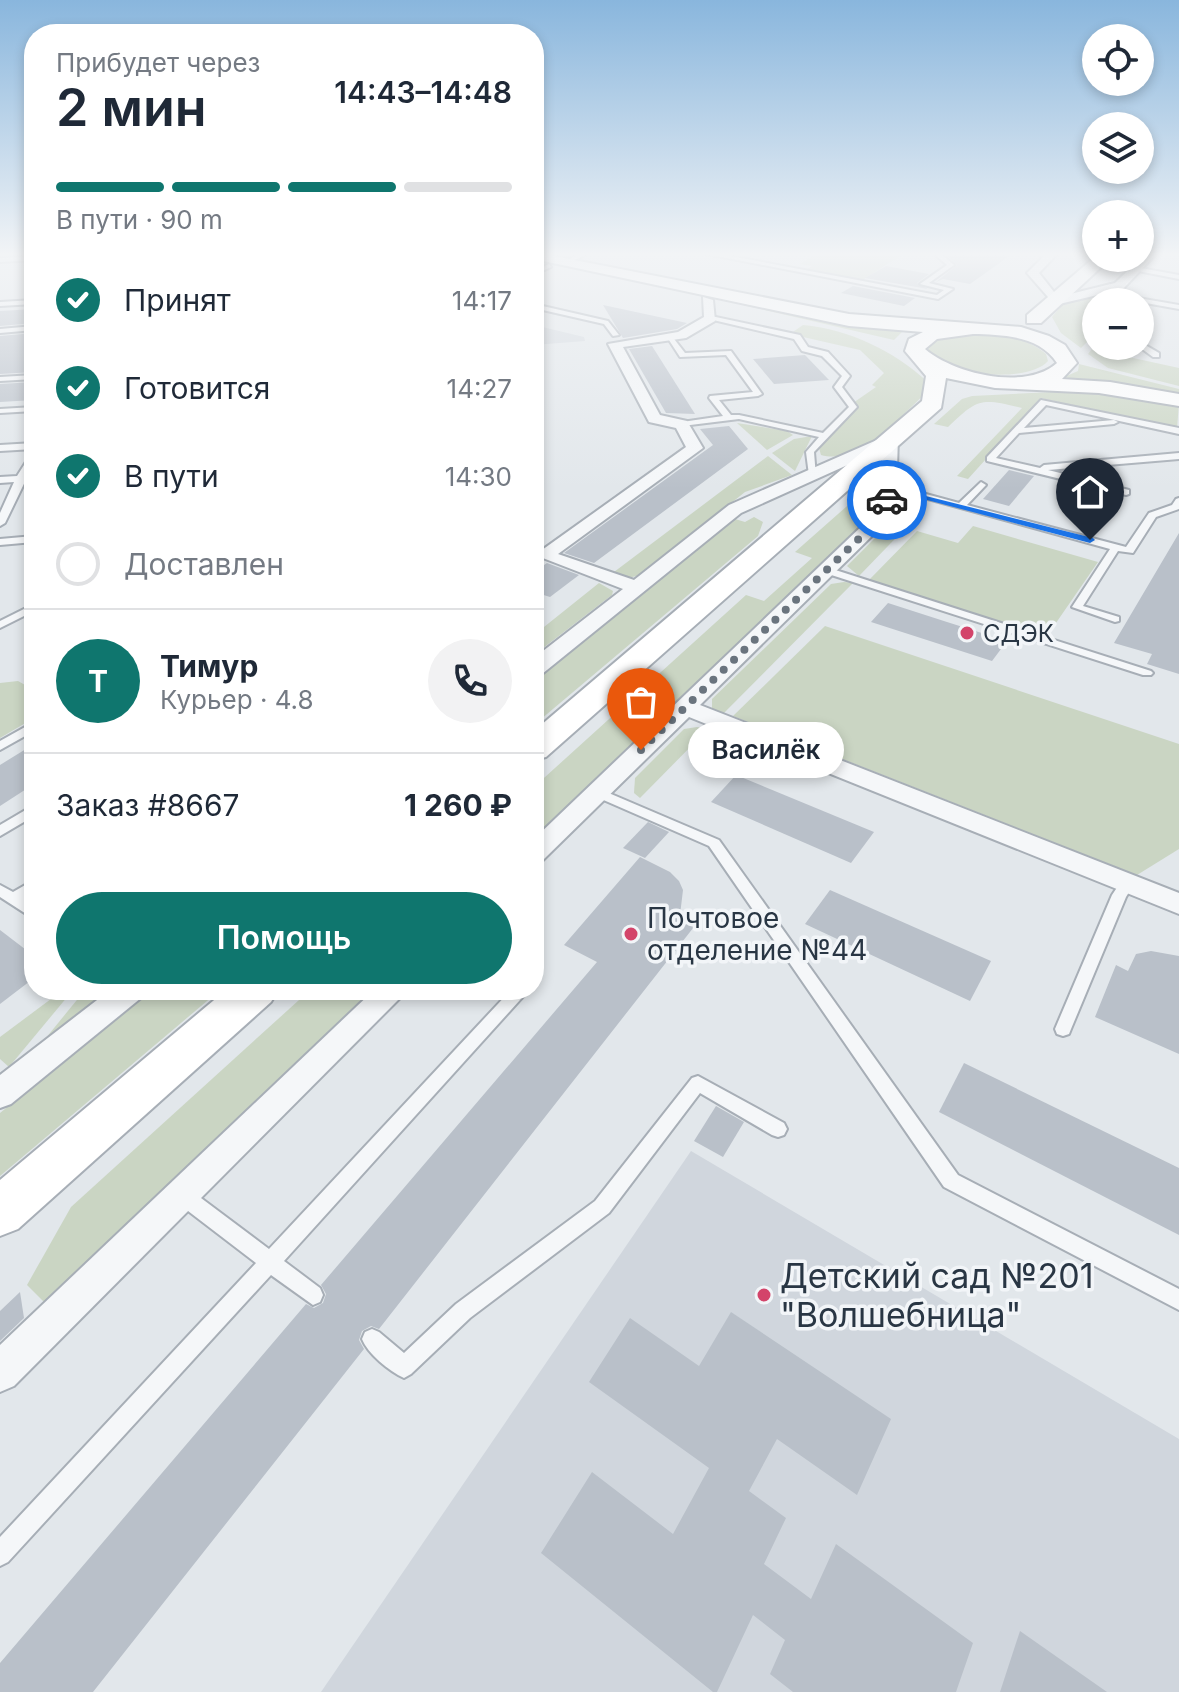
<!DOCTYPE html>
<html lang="ru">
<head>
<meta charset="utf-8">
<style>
	body { margin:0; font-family:Inter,sans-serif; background:#f2f2f3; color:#1f2937; height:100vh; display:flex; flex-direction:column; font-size:30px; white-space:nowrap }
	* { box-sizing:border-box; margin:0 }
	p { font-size:26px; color:#747a83 }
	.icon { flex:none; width:44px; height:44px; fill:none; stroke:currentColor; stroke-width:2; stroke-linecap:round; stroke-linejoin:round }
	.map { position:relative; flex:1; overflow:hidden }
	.panel { position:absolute; left:24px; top:24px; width:520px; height:976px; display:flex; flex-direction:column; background:#fff; border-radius:32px; box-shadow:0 4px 12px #0003 }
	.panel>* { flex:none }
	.fabs { position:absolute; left:1082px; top:24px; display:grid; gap:16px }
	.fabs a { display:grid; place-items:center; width:72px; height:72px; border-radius:50%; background:#fff; box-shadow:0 4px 12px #0003; font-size:40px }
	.pin { position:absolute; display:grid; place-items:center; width:68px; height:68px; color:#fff; margin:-82px -34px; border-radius:50% 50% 50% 0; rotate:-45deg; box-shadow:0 0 8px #0007 }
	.pin .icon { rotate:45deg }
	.courier { position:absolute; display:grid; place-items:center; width:80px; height:80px; margin:-40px; border:6px solid #1a73e8; border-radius:50%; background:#fff; color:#222; box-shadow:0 2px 10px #0007 }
	.bubble { position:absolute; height:56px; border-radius:28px; background:#fff; box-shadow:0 4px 12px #0003; font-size:26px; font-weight:600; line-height:56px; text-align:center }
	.overview em { font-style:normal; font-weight:600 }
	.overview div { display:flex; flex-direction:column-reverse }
	.overview { display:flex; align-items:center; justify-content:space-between; height:136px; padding:0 32px }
	h1 { font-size:52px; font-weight:600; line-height:60px }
	.bar { display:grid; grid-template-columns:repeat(4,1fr); gap:12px 8px; align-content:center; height:96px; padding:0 32px }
	.bar i { height:10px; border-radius:6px; background:#e0e1e3 }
	.bar .current { background:#0f766e }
	.bar p { grid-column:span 4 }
	.line { display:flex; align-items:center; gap:20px; padding:0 32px; border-top:2px solid #e0e1e3 }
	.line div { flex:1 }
	.round { display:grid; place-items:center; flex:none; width:84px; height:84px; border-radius:42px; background:#f2f2f3 }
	ol { padding:0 32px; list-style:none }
	li { display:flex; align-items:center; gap:24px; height:88px }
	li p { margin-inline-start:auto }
	li .icon { padding:8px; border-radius:50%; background:#0f766e; color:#fff; stroke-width:4 }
	li:last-child { color:#747a83 }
	li i { width:44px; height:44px; border:4px solid #e0e1e3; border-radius:50% }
	.action { display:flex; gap:16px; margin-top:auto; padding:16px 32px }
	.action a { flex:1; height:92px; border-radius:48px; background:#0f766e; color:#fff; font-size:32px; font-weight:600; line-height:92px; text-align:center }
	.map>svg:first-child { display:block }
	.built { fill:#d0d6dd }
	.green { fill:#cad5c3 }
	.building { fill:#b9c0c9 }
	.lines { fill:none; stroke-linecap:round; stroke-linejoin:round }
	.service-casing { stroke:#a7aeb6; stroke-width:4 }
	.minor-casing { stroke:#a7aeb6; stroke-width:4 }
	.secondary-casing { stroke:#a7aeb6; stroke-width:4 }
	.service { fill:#f5f7f9; fill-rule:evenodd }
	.minor { fill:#f5f7f9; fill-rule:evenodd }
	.secondary { fill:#fff; fill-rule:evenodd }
	.route { fill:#1a73e8 }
	.done { stroke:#6a747e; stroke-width:8; stroke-dasharray:0 14.4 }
	.poi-dot { fill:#d3446a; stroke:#f2f5f8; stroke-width:3 }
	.labels { text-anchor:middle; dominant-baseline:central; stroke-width:7; stroke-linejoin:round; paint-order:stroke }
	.far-poi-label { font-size:24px; fill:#293644; stroke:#f2f5f8; text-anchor:start }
	.poi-label { font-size:28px; fill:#293644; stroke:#f2f5f8; text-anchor:start }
	.near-poi-label { font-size:34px; fill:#293644; stroke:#f2f5f8; text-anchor:start }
</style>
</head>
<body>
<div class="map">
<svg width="1179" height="1692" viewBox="0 0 1179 1692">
	<rect width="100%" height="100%" fill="#e2e7eb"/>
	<g class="built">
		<polygon points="534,325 584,337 585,341 534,345"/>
		<polygon points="691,1151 1179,1439 1179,1692 321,1692"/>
	</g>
	<g class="green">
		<polygon points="820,252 901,252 903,254 861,281 806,270 812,266 800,264"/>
		<polygon points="1094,295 1128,300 1096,302 1096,333 1081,348 1061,333 1052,317 1064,303"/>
		<polygon points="749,301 903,330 903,331 894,340 743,305"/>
		<path d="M803,325C851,330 892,350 928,382L925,394C899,417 860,466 821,455L819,448L856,410L853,403L876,387L872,385L884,373L860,350L790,334Z"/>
		<path d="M955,334C986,334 1021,332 1046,354L1048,361C1028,384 941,377 928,348L932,342Z"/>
		<polygon points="1092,349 1179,368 1179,386 1108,368 1088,354"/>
		<polygon points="1079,364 1179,389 1179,395 1112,382 1062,378 1078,371"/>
		<path d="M1093,390L1179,403L1177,429L1041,398L968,479L957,476L1022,408C981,398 978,398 948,427L934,424L962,399L972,396Z"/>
		<polygon points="737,423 787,431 793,435 767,450"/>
		<polygon points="812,436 795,471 772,453 794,439"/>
		<polygon points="768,456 792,475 745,492 641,575 628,578 610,575"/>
		<polygon points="855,499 876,504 864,527 534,842 534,787 746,595 764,601 812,558 795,552"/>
		<polygon points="901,512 917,516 859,576 847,566"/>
		<polygon points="754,517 763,522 758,536 534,725 534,681 735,519 745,522"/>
		<polygon points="973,526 1098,562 1047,636 869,580 917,531 958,543"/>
		<polygon points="844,582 853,583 721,716 712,709 712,699 831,584"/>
		<polygon points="599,583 613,591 612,595 534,655 534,635"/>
		<polygon points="825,626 1179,744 1179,849 1137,875 733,716"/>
		<polygon points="18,681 34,690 34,718 0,738 0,683"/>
		<polygon points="697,727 708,729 640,798 634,793 635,778 684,729"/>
		<polygon points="63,990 73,990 9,1067 0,1059 0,1037"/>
		<polygon points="85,990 106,990 102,998 28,1060"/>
		<polygon points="152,990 220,990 0,1176 0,1113"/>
		<polygon points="310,990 379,990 48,1306 27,1285 71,1207"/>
	</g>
	<g class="building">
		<polygon points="944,252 1015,252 970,284 943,279 936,282 957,265"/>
		<polygon points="886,266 929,274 917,283 928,289 865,278"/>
		<polygon points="853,286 915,298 904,306 841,293"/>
		<polygon points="603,305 687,323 677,329 623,338"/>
		<polygon points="34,309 34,323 0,326 0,311"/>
		<polygon points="34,333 34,372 0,374 0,336"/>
		<polygon points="652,346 695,414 666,413 629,349"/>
		<polygon points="805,355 829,380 774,384 753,359"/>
		<polygon points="34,382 34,400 0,402 0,384"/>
		<polygon points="729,426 748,449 594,563 564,553 713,445 700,429"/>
		<polygon points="1009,470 1034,476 1009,506 983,499"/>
		<polygon points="1179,533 1179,674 1147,664 1152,654 1114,643"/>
		<polygon points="547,563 579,575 550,597 534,592 534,572"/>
		<polygon points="888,603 947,622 1007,641 992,661 871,622"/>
		<polygon points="34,744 34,784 0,806 0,765"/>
		<polygon points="736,775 874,832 851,863 711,802"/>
		<polygon points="648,822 669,832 645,858 623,848"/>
		<polygon points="640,857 670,872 679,881 683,890 680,915 697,923 379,1329 371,1326 362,1331 359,1340 364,1349 93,1692 0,1692 0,1663 306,1304 314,1308 323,1303 326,1294 321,1285 597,962 564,945"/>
		<polygon points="830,890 991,961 970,1001 805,924"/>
		<polygon points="0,930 34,956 34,978 0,1004"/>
		<polygon points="1151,951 1179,956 1179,1054 1095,1017 1116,965 1128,971 1136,954"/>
		<polygon points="964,1063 1179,1168 1179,1235 939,1112"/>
		<polygon points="716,1106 744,1122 723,1157 694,1141"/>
		<polygon points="20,1292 24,1318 0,1341 0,1311"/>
		<polygon points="731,1312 891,1419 857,1495 777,1439 749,1491 786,1518 764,1564 811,1599 836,1544 973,1643 956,1692 793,1692 770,1674 785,1640 753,1615 717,1692 713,1692 541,1553 592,1472 673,1534 709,1468 589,1382 630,1318 699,1366"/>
		<polygon points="1020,1631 1107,1692 1000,1692"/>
	</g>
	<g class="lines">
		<defs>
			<g id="service">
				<polygon points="584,252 592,252 570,262 565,261"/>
				<polygon points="696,252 709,252 937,295 944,290 920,284 947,265 932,252 939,252 954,265 929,283 953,289 938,299"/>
				<polygon points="34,256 34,260 0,262 0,258"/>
				<polygon points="549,264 551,267 534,275 534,271"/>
				<polygon points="1135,267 1179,275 1179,279 1133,270"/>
				<polygon points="1092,290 1179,305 1179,309 1090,293"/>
				<polygon points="34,300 34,304 0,306 0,302"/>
				<polygon points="534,304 608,321 619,335 613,336 604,324 534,308"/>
				<polygon points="711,316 800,335 808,347 828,352 850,376 842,387 857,407 814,452 816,477 809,475 806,452 819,437 739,419 682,426 678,424 682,422 723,416 709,398 710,396 753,392 726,355 680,357 667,337 671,335 685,353 731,351 762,394 758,396 719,400 731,415 739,415 823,433 849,407 834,387 842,376 822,356 802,351 794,339 709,319"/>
				<polygon points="34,326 34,330 0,333 0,329"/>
				<polygon points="1140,342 1159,353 1159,357 1153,357 1138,346"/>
				<polygon points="34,375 34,379 0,381 0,377"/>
				<polygon points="1041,400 1179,428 1179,434 1046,405 1024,428 1114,420 1118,422 1114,424 1019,433 996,458 1040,468 1044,465 1179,453 1179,459 1048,470 1129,490 1129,494 1126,495 987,461 987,457"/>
				<polygon points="34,407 34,411 0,413 0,409"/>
				<polygon points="34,443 34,449 0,451 0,445"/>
				<polygon points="34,453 34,463 5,523 0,526 0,513 14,482 0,483 0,477 17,476 31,454"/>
				<polygon points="981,482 986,485 967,505 1126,547 1149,513 1172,505 1176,499 1179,498 1179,509 1156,517 1133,553 1118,551 1083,606 1119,617 1119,621 1115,622 1072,607 1110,549 884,487 889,484 959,503"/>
				<polygon points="34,536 34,542 0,545 0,539"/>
				<polygon points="826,567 1151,671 1153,673 1151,675 1143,675 822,572 822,568"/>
				<polygon points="34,604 34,611 0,628 0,621"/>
				<polygon points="34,722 34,731 0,750 0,741"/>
				<polygon points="597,788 719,840 958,1175 1179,1289 1179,1310 944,1187 709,846 592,795 590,792 592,789"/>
				<polygon points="34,805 34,816 0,836 0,825"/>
				<polygon points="1127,879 1132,880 1134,884 1126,897 1071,1029 1069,1034 1063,1036 1057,1034 1055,1029 1112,895 1122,880"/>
				<polygon points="34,880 34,892 24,899 34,906 34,919 0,897 0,885 13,892"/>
				<polygon points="511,990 529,990 284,1261 320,1288 323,1295 320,1302 313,1305 271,1275 8,1562 0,1566 0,1537 256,1263 175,1201 173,1195 175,1189 182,1186 189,1189 269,1249"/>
				<path d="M698,1076L784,1123L787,1129L784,1135L778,1137L772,1135L700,1093L609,1213L470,1318L411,1374L404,1378C389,1371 368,1354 362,1339L365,1332L372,1329L379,1332L404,1353L456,1304L595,1201L692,1078Z"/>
			</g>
			<g id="minor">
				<polygon points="1048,252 1059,252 1039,273 1058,297 1115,283 1147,252 1158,252 1123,289 1055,305 1027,273"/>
				<polygon points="703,297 713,300 715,321 686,338 623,347 660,415 687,421 703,448 558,554 634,580 729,505 886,436 898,436 896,503 877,531 700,705 1179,893 1179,914 689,717 543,860 534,863 534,839 865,523 878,503 883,449 741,513 542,674 534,675 534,658 623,589 535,555 686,447 676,428 649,422 608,344 678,332 704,317"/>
				<polygon points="110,990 146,990 141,998 11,1104 0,1108 0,1075"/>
				<polygon points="374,990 408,990 14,1386 0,1392 0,1345"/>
			</g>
			<g id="secondary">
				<path d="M534,252L849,314L1021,327L1049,336L1065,345L1077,363L1062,379L1110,382L1179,394V406L1099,393L995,388L946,378L941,408L546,757L534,760V731L922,401L926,376L905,351L909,339L923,332L849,326L534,259ZM973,334C1002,335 1039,335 1057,363C1026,391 954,374 925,349L937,339Z"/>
				<polygon points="1096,256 1111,258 1041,323 1027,323 1027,315"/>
				<polygon points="226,990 278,990 271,1002 18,1229 0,1236 0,1180"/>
			</g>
		</defs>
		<use href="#service" class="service-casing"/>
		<use href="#minor" class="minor-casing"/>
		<use href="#secondary" class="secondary-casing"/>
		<use href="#service" class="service"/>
		<use href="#minor" class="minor"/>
		<use href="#secondary" class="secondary"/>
	</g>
	<linearGradient id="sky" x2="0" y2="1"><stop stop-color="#89b6dd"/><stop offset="0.52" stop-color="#f2f4f6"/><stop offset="1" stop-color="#f2f4f6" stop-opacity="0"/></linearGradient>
	<rect width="1179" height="489" fill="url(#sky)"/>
	<polygon class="route" points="886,486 1093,538 1095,540 1090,543 893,491 891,502 884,502"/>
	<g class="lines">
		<polyline class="done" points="641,750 871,527 887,500"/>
	</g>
	<g class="poi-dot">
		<circle cx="967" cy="633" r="8"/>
		<circle cx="631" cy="934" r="8"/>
		<circle cx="764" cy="1295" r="8"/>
	</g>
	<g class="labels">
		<g class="far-poi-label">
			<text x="983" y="633">СДЭК</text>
		</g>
		<g class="poi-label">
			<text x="647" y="918">Почтовое<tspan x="647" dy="32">отделение №44</tspan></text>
		</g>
		<g class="near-poi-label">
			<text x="780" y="1275">Детский сад №201<tspan x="780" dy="39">"Волшебница"</tspan></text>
		</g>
	</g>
</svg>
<div class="fabs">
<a><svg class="icon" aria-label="locate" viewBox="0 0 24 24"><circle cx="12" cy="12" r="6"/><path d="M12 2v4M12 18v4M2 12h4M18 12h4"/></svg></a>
<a><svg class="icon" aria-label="layers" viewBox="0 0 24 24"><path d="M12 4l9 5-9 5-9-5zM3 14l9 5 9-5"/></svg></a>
<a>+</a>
<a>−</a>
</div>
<div class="pin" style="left:641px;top:750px;background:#ea580c"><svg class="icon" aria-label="bag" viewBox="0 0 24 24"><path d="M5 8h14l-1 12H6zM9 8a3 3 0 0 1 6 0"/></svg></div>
<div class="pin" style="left:1090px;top:540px;background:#1f2937"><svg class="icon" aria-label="home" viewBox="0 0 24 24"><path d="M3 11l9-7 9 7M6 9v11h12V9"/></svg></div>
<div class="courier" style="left:887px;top:500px"><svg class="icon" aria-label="car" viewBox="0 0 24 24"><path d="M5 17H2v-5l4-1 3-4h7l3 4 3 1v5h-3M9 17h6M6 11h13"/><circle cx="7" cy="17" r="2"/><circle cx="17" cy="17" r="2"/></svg></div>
<div class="bubble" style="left:688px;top:722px;width:156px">Василёк</div>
<section class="panel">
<div class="overview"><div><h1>2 мин</h1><p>Прибудет через</p></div><em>14:43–14:48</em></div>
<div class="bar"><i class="current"></i><i class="current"></i><i class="current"></i><i></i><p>В пути · 90 m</p></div>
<ol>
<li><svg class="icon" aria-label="check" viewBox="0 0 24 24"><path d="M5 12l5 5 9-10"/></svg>Принят<p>14:17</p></li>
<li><svg class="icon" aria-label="check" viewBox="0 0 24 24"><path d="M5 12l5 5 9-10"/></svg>Готовится<p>14:27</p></li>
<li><svg class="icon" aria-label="check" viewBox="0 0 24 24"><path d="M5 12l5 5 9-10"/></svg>В пути<p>14:30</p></li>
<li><i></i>Доставлен</li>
</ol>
<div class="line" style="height:144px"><b class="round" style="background:#0f766e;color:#fff">Т</b><div><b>Тимур</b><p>Курьер · 4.8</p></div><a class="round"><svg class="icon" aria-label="phone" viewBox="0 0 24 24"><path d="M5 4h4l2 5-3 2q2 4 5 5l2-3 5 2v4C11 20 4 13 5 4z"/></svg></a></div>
<div class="line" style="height:104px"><div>Заказ #8667</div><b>1 260 ₽</b></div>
<div class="action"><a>Помощь</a></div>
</section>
</div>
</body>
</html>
